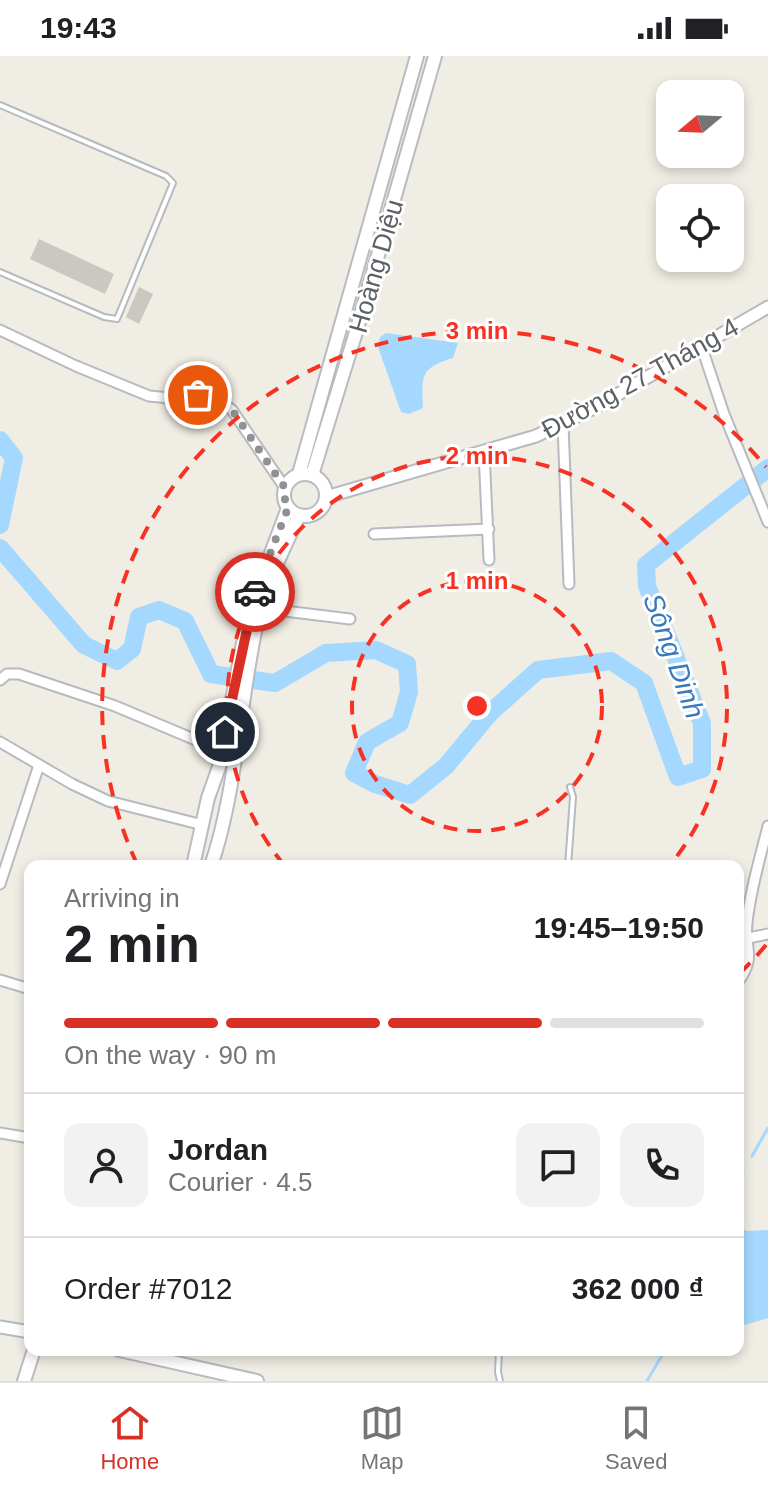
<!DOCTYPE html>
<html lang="en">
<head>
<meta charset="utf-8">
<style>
	body { margin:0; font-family:Helvetica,sans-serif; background:#f2f2f2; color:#202124; height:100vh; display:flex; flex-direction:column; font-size:30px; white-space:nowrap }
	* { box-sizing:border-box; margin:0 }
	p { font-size:26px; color:#757577 }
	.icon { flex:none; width:44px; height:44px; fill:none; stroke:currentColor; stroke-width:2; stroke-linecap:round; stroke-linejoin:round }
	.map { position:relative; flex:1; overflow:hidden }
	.details { position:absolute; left:24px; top:804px; width:720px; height:496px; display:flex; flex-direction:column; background:#fff; border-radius:16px; box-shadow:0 4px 12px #0003 }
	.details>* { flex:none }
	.needle { width:52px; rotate:251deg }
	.controls { position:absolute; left:656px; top:24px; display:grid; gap:16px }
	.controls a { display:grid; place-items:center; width:88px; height:88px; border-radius:16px; background:#fff; box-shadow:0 4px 12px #0003; font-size:40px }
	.pin { position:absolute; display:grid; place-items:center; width:68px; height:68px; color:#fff; margin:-34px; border:4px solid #fff; border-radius:50%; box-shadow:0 2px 8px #0007 }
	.courier { position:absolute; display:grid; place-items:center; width:80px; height:80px; margin:-40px; border:6px solid #d93025; border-radius:50%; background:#fff; color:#222; box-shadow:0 2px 10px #0007 }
	.headline em { font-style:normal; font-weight:600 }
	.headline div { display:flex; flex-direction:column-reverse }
	.headline { display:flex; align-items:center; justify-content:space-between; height:136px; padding:0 40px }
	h1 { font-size:52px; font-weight:600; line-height:60px }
	.bar { display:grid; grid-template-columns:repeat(4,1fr); gap:12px 8px; align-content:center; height:96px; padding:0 40px }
	.bar i { height:10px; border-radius:6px; background:#e0e0e0 }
	.bar .selected { background:#d93025 }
	.bar p { grid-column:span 4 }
	.line { display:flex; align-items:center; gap:20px; padding:0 40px; border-top:2px solid #e0e0e0 }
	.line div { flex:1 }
	.round { display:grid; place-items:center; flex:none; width:84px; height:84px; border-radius:16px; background:#f2f2f2 }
	.status { display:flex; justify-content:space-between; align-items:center; height:56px; padding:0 40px; background:#fff; direction:ltr }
	.status svg { height:22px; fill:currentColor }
	.dock { display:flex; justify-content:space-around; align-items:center; height:112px; border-top:2px solid #e0e0e0; background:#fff; font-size:22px; color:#757577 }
	.dock a { display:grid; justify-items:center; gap:4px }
	.dock .selected { color:#d93025 }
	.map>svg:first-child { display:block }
	.water { fill:#a5d8ff }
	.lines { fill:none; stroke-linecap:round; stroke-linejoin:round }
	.stream { stroke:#a5d8ff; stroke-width:3 }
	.river { stroke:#a5d8ff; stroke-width:18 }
	.building { fill:#cbc8c1 }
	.service-casing { stroke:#b7babf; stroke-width:8 }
	.minor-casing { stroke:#b7babf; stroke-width:13 }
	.tertiary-casing { stroke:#b7babf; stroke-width:15 }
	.secondary-casing { stroke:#b8bbc1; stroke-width:16 }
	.service { stroke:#fff; stroke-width:4 }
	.minor { stroke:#fff; stroke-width:9 }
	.tertiary { stroke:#fff; stroke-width:11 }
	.secondary { stroke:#fff; stroke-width:12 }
	.done { stroke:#909292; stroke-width:8; stroke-dasharray:0 14.4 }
	.route { stroke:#d93025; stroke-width:10 }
	.ring { fill:none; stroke:#f83222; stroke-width:4; stroke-dasharray:14 10 }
	.labels { text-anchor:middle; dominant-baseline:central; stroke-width:6; stroke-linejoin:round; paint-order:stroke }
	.street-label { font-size:26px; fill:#5c6166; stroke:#fff }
	.water-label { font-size:28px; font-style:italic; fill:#3878bb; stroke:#fff }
	.centre { fill:#f83222; stroke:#fff; stroke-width:4 }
	.ring-label { font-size:24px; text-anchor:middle; font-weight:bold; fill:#f83222; stroke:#fff; stroke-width:6; stroke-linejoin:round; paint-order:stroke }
</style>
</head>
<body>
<div class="status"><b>19:43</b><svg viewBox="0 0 49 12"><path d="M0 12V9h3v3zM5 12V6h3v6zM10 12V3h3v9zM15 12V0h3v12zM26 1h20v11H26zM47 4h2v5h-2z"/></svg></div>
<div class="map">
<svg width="768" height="1325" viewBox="0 0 768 1325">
	<rect width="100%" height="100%" fill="#f0ede4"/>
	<g class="water">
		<path d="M386,277L458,287L453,302C419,312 422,321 423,352L409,358L401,356L378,291L380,281Z"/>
		<polygon points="738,1171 747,1175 768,1174 768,1262 738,1271"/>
	</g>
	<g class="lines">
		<g class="stream">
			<polyline points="752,1100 768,1072"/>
			<polyline points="738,1125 743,1115"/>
			<polyline points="647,1325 665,1294"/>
		</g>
		<g class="river">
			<polyline points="0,384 14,402 0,469"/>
			<polyline points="0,492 84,589 117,605 132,593 139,561 159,554 185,565 211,618 275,627 326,597 376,594 407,608 409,636 400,667 367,686 354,717 375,728 410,739 446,710 490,657 538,614 611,605 644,627 678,721 702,713 702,667 647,530 646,509 768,412"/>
		</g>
	</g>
	<g class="building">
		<polygon points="39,183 114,218 105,238 30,203"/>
		<polygon points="139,231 153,238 139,268 126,261"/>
	</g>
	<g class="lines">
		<defs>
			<g id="service">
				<polyline points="0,49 166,120 173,127 117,263 104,261 0,216"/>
				<polyline points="568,810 573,741 570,731"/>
				<polyline points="499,1294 498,1316 500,1325"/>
			</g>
			<g id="minor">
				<polyline points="0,274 76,310 149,340 170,342 198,339 215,341 232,354 285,432"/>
				<polyline points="701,289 724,358 768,466"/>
				<polyline points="563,368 569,528"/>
				<polyline points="484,396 489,504"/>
				<polyline points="374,478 489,473"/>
				<polyline points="260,552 350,563"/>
				<polyline points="0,624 7,618 19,618 115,650 222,695"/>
				<polyline points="0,686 72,728 108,745 203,769"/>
				<polyline points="0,828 39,709"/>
				<polyline points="748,882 768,878"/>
				<polyline points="0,924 30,933"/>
				<path d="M738,926C757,900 744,893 747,867C750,835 760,802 768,770"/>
				<polyline points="0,1077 30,1082"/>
			</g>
			<g id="tertiary">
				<polyline points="326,441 536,380 596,351 768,251"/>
				<polyline points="0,1271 30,1276"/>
			</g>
			<g id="secondary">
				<polyline points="299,418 417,0"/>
				<circle cx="305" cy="439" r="21"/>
				<polyline points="312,419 356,276 435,0"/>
				<polyline points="193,810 208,742 219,711 249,556 288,452"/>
				<path d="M211,810C238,730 239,643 258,562C266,526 284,493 299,459"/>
				<polyline points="119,1294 257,1325"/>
				<polyline points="24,1325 34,1294"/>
			</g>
		</defs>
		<use href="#service" class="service-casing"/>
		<use href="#minor" class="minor-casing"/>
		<use href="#tertiary" class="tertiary-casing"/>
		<use href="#secondary" class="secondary-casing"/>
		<use href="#service" class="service"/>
		<use href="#minor" class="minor"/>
		<use href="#tertiary" class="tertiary"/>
		<use href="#secondary" class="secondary"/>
	</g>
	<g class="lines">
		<polyline class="done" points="198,339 215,341 232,354 285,432 285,446 288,452 255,536"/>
		<polyline class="route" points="225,676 255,536"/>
	</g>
	<g class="ring">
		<circle cx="477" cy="650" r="125"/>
		<path d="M284 809A250 250 0 1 1 670 809"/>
		<path d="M766 889A375 375 0 0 1 740 917M137 808A375 375 0 0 1 766 411"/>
	</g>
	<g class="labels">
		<g class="street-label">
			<text transform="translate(376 210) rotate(-74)">Hoàng Diệu</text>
			<text transform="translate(640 322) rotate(-29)">Đường 27 Tháng 4</text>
		</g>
		<g class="water-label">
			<text transform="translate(674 600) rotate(70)">Sông Dinh</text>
		</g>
	</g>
	<circle cx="477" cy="650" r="12" class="centre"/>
	<g class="ring-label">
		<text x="477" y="283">3 min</text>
		<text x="477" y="408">2 min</text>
		<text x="477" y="533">1 min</text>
	</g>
</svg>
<div class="controls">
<a><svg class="needle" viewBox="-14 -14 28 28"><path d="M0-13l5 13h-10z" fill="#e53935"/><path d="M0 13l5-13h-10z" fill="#757577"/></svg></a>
<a><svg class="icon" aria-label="locate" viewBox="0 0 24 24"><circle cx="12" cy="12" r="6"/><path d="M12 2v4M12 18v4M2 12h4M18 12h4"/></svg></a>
</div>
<div class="pin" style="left:198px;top:339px;background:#ea580c"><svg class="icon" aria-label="bag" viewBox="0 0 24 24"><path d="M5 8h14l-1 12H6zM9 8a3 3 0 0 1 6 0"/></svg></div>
<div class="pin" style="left:225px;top:676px;background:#1f2937"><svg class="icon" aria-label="home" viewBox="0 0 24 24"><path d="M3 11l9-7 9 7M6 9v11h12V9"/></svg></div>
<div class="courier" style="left:255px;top:536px"><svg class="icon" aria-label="car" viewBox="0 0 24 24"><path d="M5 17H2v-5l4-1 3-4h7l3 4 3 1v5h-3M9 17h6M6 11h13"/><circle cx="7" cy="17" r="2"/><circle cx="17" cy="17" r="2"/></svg></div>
<section class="details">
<div class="headline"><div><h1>2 min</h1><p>Arriving in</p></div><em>19:45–19:50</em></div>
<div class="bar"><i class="selected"></i><i class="selected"></i><i class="selected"></i><i></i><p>On the way · 90 m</p></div>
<div class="line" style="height:144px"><a class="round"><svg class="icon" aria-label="person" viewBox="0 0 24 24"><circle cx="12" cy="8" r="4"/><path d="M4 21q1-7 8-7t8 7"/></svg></a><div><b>Jordan</b><p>Courier · 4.5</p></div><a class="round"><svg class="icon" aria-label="chat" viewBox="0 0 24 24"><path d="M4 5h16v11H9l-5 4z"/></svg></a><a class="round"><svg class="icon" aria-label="phone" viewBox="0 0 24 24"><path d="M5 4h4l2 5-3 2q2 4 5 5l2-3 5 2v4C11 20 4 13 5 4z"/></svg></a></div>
<div class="line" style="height:104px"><div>Order #7012</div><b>362 000 ₫</b></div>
</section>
</div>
<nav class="dock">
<a class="selected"><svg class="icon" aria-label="home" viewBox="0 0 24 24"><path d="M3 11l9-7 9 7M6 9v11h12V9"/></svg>Home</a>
<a><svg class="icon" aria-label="map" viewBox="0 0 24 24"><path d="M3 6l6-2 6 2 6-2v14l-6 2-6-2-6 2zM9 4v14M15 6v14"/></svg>Map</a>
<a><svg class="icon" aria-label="saved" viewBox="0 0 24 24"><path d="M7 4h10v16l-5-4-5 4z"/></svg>Saved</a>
</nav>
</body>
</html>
